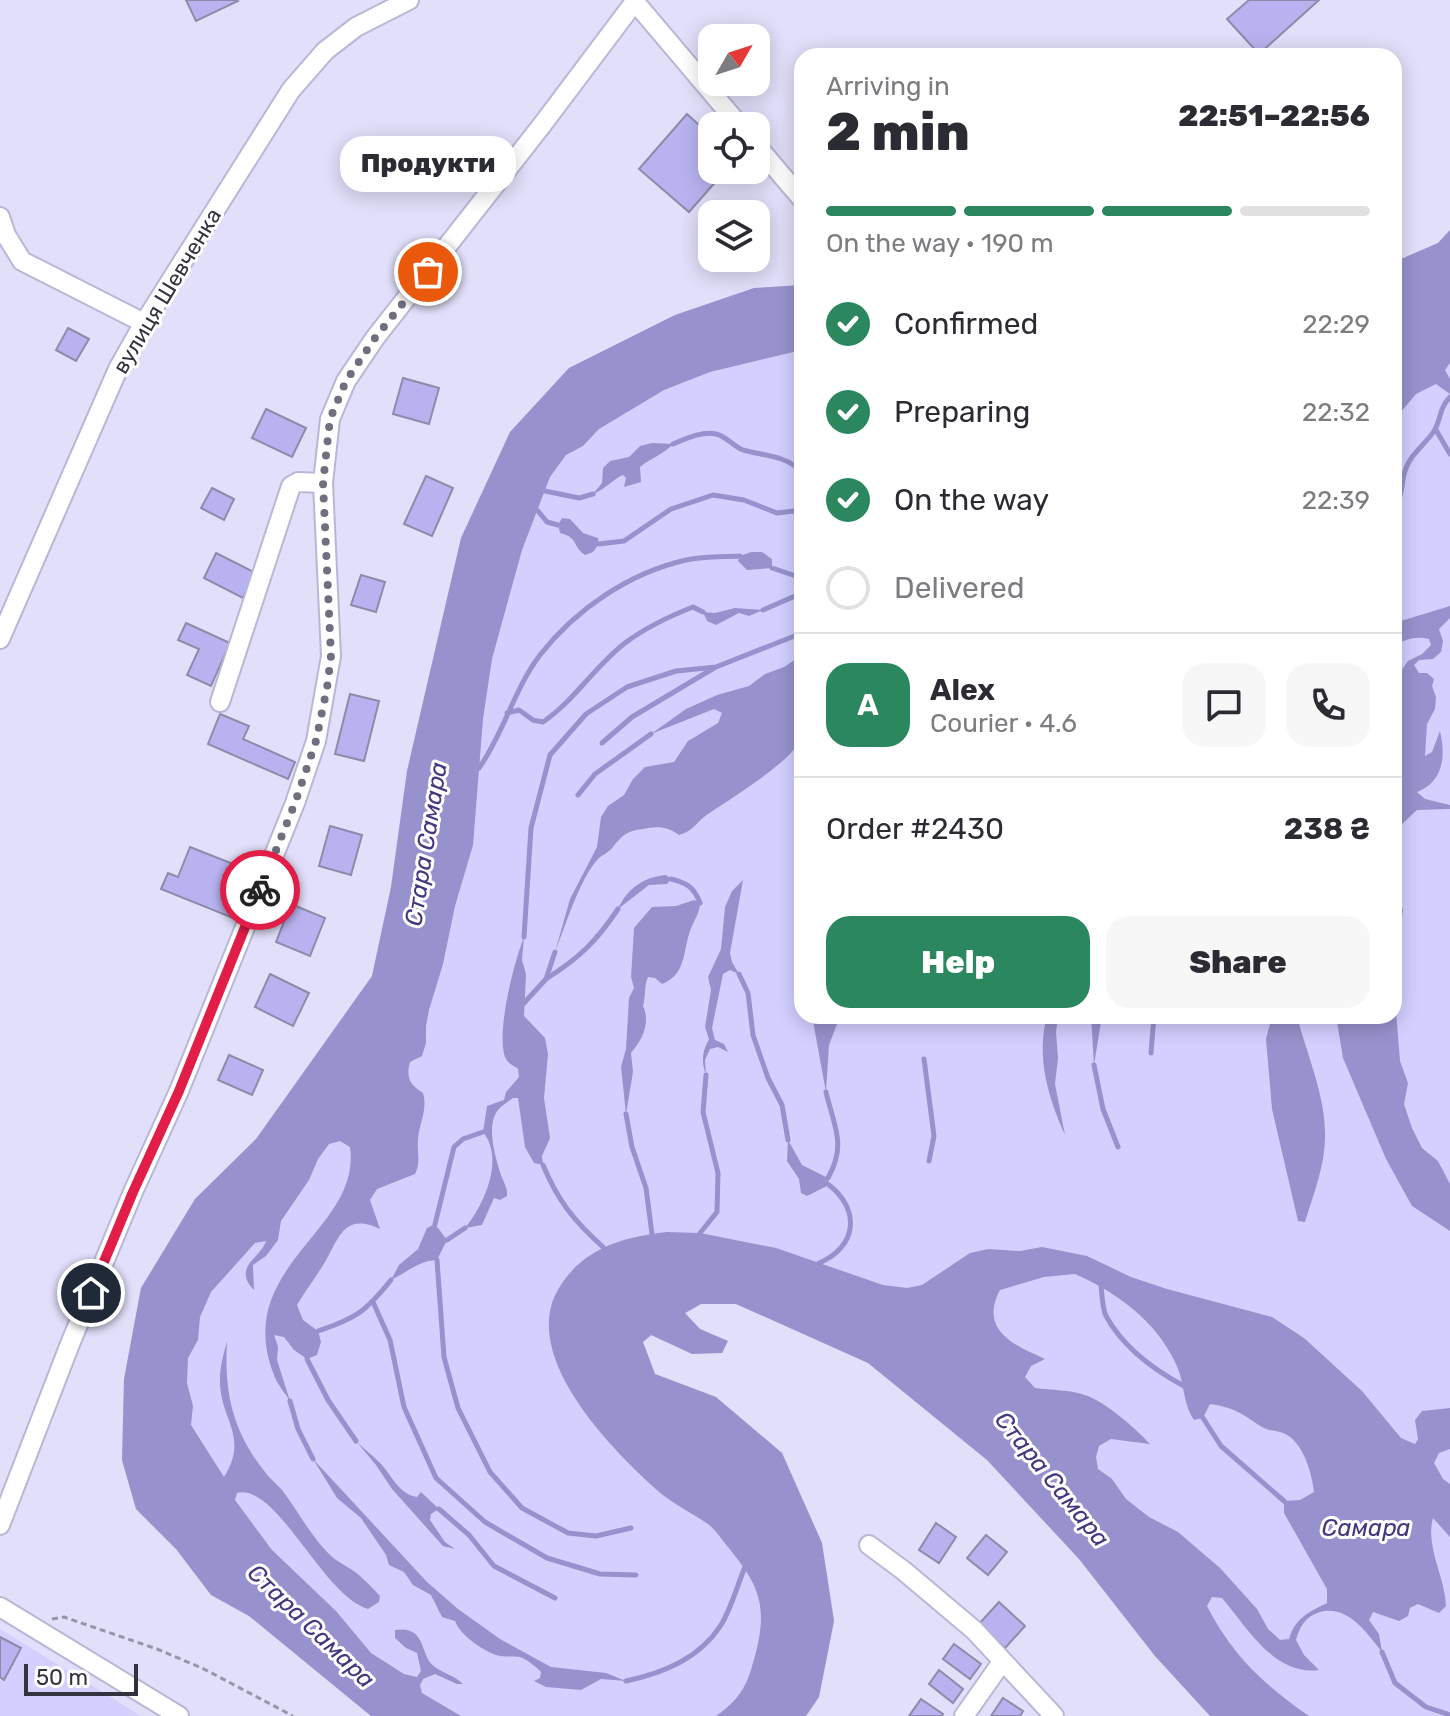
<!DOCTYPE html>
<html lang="en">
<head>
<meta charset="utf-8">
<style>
	body { margin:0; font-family:Rubik,sans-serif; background:#f7f7f7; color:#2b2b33; height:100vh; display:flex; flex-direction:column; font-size:30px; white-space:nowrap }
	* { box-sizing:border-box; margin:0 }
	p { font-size:26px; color:#7c7c81 }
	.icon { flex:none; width:44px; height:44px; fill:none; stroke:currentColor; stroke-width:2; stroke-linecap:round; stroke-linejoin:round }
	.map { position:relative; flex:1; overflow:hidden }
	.panel { position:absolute; left:794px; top:48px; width:608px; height:976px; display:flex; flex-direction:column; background:#fff; border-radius:24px; box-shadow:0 4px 20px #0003 }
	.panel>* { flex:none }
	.needle { width:52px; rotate:51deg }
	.tools { position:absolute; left:698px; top:24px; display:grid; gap:16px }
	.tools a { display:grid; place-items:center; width:72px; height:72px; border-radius:16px; background:#fff; box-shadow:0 4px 20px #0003; font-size:40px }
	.scale { position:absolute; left:24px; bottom:20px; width:114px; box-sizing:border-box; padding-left:8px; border:4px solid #33323f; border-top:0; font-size:22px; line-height:28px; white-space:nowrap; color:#33323f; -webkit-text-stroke:6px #fff; paint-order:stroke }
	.pin { position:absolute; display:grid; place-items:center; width:68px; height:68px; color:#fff; margin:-34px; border:4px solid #fff; border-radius:50%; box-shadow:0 2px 8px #0007 }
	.courier { position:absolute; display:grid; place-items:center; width:80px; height:80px; margin:-40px; border:6px solid #e11d48; border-radius:50%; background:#fff; color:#222; box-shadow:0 2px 10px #0007 }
	.bubble { position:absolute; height:56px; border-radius:24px; background:#fff; box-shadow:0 4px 20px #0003; font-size:26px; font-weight:800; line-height:56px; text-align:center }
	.head em { font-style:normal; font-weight:800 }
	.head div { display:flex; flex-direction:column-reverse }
	.head { display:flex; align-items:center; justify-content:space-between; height:136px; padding:0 32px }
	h1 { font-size:52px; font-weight:800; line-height:60px }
	.bar { display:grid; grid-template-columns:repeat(4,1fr); gap:12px 8px; align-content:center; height:96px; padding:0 32px }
	.bar i { height:10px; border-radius:6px; background:#e1e1e2 }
	.bar .selected { background:#2a875e }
	.bar p { grid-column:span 4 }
	.line { display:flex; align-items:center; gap:20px; padding:0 32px; border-top:2px solid #e1e1e2 }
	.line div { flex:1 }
	.round { display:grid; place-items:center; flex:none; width:84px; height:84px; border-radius:24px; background:#f7f7f7 }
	ol { padding:0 32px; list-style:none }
	li { display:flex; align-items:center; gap:24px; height:88px }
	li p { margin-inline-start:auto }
	li .icon { padding:8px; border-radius:50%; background:#2a875e; color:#fff; stroke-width:4 }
	li:last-child { color:#7c7c81 }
	li i { width:44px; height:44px; border:4px solid #e1e1e2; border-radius:50% }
	.cta { display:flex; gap:16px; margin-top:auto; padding:16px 32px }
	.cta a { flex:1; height:92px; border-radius:24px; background:#2a875e; color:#fff; font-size:32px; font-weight:800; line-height:92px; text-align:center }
	.cta a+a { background:#f7f7f7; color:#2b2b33 }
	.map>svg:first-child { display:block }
	.green { fill:#d3cfff }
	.water { fill:#9792cd; fill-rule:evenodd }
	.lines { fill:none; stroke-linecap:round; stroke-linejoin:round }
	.stream { stroke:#9792cd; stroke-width:5 }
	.building { fill:#b8b3f0; stroke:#8d8ba9; stroke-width:2 }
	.minor-casing { stroke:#b9b7d7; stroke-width:22 }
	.path { stroke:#9695a9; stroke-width:3; stroke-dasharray:6 4; stroke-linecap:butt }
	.minor { stroke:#fff; stroke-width:18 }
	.done { stroke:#706f80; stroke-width:8; stroke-dasharray:0 14.4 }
	.route { stroke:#e11d48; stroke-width:10 }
	.labels { text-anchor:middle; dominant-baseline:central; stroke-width:6; stroke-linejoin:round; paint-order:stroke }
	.street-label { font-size:22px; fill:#33323f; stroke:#fff }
	.water-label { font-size:24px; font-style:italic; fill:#44377f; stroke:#fff }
</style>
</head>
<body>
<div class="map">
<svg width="1450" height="1716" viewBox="0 0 1450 1716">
	<rect width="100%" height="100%" fill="#e1dff9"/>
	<g class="green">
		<polygon points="1450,230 1450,1716 1210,1716 1155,1656 1079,1559 987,1460 868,1363 736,1304 701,1304 643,1342 655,1374 716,1397 782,1453 822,1543 834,1621 819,1697 806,1716 371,1716 249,1616 211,1595 176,1549 136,1509 122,1460 124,1379 141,1288 195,1199 256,1139 372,976 391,887 407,771 461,538 510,432 569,368 675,315 754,288 802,285 802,1016 1394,1016 1394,262 1438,243"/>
		<polygon points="0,1629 141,1716 0,1716"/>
	</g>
	<g class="water">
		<polygon points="1450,230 1450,363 1445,370 1450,379 1450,394 1436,384 1416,394 1394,420 1394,262 1438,243"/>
		<path d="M802,285V350L710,372L664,390L599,429L583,446L566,455L550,477L522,550L492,659L483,719L473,845L455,906L443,964L429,1010L426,1026V1043L422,1056L410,1062C406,1077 409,1084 423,1093C428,1110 419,1123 418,1140C417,1154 421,1162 415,1174L377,1189L370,1200L380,1229C345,1212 339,1237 325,1262C316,1277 306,1290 297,1305L303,1320L318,1331L321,1342L317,1355L307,1359L294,1350L284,1337L274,1335L278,1347L277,1360L290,1401C285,1393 277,1384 274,1375C231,1266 362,1231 350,1147L340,1141L329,1144L318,1159L309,1180L281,1221L278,1240L266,1256L253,1265L254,1290C232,1267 260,1259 266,1241L255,1243L211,1292L200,1317L198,1340L188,1358L187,1383L193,1406L191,1425L224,1477C250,1436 219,1419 220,1379C220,1366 224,1353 227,1341C224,1391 232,1431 265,1472C270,1479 277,1484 282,1490C298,1511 310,1535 329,1554C337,1562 345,1565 354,1571C363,1578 373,1588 380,1596L379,1602L368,1609C323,1596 277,1483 237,1493L235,1500L272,1550L336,1611L371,1653L404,1674L417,1677L421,1671L417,1653L406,1648L395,1638V1630C428,1625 419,1657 435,1667C444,1674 454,1675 463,1684H457L435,1674L423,1679L420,1685L422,1693L461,1716H371L249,1616L211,1595L176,1549L136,1509L122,1460L124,1379L141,1288L195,1199L256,1139L372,976L391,887L407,771L461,538L510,432L569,368L675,315L754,288Z"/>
		<path d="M652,443L673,444C664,454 651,458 640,467L641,482L624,487L626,478L623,475C613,479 606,489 593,494L602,483L603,468L610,461L629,457L640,446Z"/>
		<path d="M562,518L570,519L583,533L598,538L599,544L593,552L585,555C572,546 579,538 560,533L558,525Z"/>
		<polygon points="751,552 762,552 772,559 772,568 747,570 738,561 740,556"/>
		<path d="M1450,606V618L1439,629L1443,641L1441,652L1433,659L1419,660L1414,665L1419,673H1427L1434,679L1432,686L1436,697L1435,709L1427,724L1425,756L1432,752L1440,731C1446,757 1443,782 1417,792L1425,799L1450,805V809L1417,810L1403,823L1394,838V681L1408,661L1422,654L1431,645L1429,639C1415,636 1406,639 1394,646V623Z"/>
		<polygon points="735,608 763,610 749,616 739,613 716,625 707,621 703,612 715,613"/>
		<path d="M802,655C802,676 806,718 802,736C797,759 728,800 708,814C695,823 695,830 679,835C667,826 657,826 643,829C626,831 623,835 612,848C608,853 602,855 598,859C580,878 565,927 555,952L570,899L597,847L601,817L608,806L624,795L633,779L645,767L674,762L688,741L718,723L722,713L714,709L651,734L686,709L717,695L749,686L765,674L784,667Z"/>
		<path d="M666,875L671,879L667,884L649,885L618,909C627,889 643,877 666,875Z"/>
		<path d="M743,880L730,953L732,962L739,974L730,970L723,974L712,1028L715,1040L724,1044L728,1052L718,1047L710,1049L705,1060L706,1075C701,1061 702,1052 709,1039L705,1027L711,990L708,977L721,949L725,907L732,891Z"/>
		<path d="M694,900L700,903C700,914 692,923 689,934C683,954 685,975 662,984L655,978L648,977C644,985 646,996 643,1006C651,1023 642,1040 631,1053L633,1072L626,1114L621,1067L626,1049L629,998L634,988L631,977L634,928L652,907L676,906Z"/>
		<polygon points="1394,901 1403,909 1394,985"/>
		<path d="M524,937L522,960L526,974L524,1016L545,1038L548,1054L544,1098L550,1138L542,1156L543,1165L534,1163L525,1147L518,1098H513C508,1102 502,1105 498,1110C486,1125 495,1156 500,1172C503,1182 508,1187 507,1196L500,1200L494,1198L482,1225L465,1228C484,1205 505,1159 483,1132L487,1106L504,1100L506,1092L519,1077L518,1069C513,1065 508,1064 505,1057C496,1032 514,962 524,937Z"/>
		<polygon points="1394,985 1400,1061 1408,1083 1404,1104 1412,1128 1422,1148 1438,1161 1450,1184 1450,1231 1412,1206 1386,1159 1343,1058 1336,1016 1394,1016"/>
		<polygon points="812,1016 840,1016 829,1045 826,1092"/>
		<path d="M1047,1016H1058L1056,1032L1058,1058L1055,1084L1065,1135C1048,1097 1036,1057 1047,1016Z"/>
		<polygon points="1091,1016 1102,1016 1094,1065"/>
		<path d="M1272,1016H1297C1307,1055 1326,1097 1325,1137C1325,1166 1313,1195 1305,1222L1298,1221L1272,1109L1266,1039Z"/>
		<polygon points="788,1140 802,1165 828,1178 829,1185 807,1196 801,1193 799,1179 787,1161"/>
		<path d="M435,1224L447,1240L437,1260C418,1261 408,1272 391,1280L399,1265L418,1249L427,1228Z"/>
		<path d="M667,1232L700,1233L776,1248L883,1285L907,1288L922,1285L970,1253L988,1249L1020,1251L1042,1247L1087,1256L1131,1277L1167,1289L1272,1317L1304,1338L1362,1391L1401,1438L1415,1444L1418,1439L1415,1420L1422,1411L1450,1408V1449L1439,1453L1434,1463L1443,1479L1450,1484V1537L1433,1518C1425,1547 1445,1576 1446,1606L1439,1613L1418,1604L1410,1608L1408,1616L1399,1621L1373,1612L1369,1620L1379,1634L1382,1652C1366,1632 1348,1605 1320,1612C1305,1617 1300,1626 1296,1640L1304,1655L1319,1670C1274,1676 1247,1627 1222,1598L1212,1597L1207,1606C1232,1655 1264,1685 1309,1716H1210L1155,1656L1079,1559L987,1460L868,1363L736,1304H701L685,1313L700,1329L728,1341L722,1353L692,1354L651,1335L643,1342L655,1374L716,1397L782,1453L822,1543L834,1621L819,1697L806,1716H716C743,1697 748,1683 756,1652C768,1604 758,1584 728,1547C722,1540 716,1530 708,1524C692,1513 673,1504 658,1491C611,1449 518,1355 559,1288C583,1248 623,1237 667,1232ZM1075,1274C1116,1292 1155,1320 1175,1362C1185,1381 1182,1402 1194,1420L1203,1418L1210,1404C1236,1408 1242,1414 1262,1427C1270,1432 1280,1430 1287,1435C1304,1445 1312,1474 1314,1492L1300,1500L1284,1501V1513L1327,1589V1603C1309,1612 1295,1618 1289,1639L1280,1640L1268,1629L1257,1609L1220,1568L1178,1532L1149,1517L1126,1499L1112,1479L1098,1469L1096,1457L1099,1446L1111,1439L1150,1444C1135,1428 1106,1402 1085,1395C1070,1390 1051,1390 1035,1388L1025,1377L1031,1366L1045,1359C1013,1345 979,1329 1000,1290L1044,1277Z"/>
		<path d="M356,1441C364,1449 372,1455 380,1463C392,1475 398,1494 417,1497L421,1492L439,1509L431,1514L430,1520L445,1542L455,1549L443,1546L392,1489L376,1465Z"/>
		<path d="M313,1459L427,1582L458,1609L500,1639L551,1667L606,1673L626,1681L601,1679L581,1690L546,1687L534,1681L540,1678L541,1672C535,1666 528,1660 520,1657C514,1656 507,1657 500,1656C485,1653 460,1635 455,1621L442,1617L431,1595L413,1585L404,1572L389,1565L386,1555L361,1518L337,1498Z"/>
	</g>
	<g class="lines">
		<g class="stream">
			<polyline points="1436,430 1450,454"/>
			<path d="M673,444C685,439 702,431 716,434C726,436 734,447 743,450C765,456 785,455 802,472"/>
			<polyline points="545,491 579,498 593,494"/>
			<path d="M1394,507C1403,497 1401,483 1405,471C1410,454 1425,445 1434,431C1442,418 1438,410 1450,397"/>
			<polyline points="538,511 547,522 558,525"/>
			<polyline points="599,544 624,541 671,509 713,495 744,500 777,513 802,510"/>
			<polyline points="772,568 802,578"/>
			<polyline points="763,610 802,593"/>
			<path d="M507,713L519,710L533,720L543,722C575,700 595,666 625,643C645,628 670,616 693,607L703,612"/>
			<polyline points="602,743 632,717 714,668"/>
			<path d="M479,768C504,733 514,689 540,655C576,609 629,573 686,560C703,556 723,557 740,556"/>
			<polyline points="578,795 595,774 651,734"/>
			<path d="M671,879C687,883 694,887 700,903"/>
			<polyline points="524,937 531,828 550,755 586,714 627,687 676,671 716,667 802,633"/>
			<polyline points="739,974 748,993 753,1035 768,1078 782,1105 788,1140"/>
			<path d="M546,979C579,958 596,942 618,909"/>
			<polyline points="524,1003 546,979 555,952"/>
			<polyline points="1151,1053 1154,1016"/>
			<polyline points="924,1059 934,1136 929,1161"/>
			<polyline points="1094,1065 1103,1109 1118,1147"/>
			<path d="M826,1092C834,1127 847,1144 828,1178"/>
			<polyline points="626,1114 632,1147 646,1188 652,1234"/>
			<path d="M543,1165C558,1201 574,1221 603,1247"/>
			<polyline points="435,1224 454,1147 463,1139 483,1132"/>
			<polyline points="700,1233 717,1212 718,1173 703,1112 706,1075"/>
			<polyline points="447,1240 465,1228"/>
			<polyline points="437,1260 444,1357 458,1408 490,1472 522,1508 568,1533 596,1536 631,1528"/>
			<path d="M819,1263C857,1247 861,1210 829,1185"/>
			<path d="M1101,1285C1102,1295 1102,1307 1106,1316C1123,1347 1154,1370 1184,1386"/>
			<polyline points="373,1302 390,1340 404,1407 436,1478 485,1522 547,1558 600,1574 636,1575"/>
			<path d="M318,1331C357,1318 366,1311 391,1280"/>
			<polyline points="307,1359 328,1400 356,1441"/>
			<polyline points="290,1401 298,1429 313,1459"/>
			<polyline points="1203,1418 1221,1446 1284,1501"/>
			<polyline points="439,1509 469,1535 494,1566 555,1598"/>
			<polyline points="1382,1652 1395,1683 1426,1707 1450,1715"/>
			<path d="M626,1681C663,1673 699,1659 721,1625C731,1609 737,1586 745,1567"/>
		</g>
	</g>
	<g class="building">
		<polygon points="186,0 237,0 238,1 196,21"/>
		<polygon points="1249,0 1319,0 1259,54 1227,19"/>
		<polygon points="687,114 712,137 712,170 726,170 689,212 639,169"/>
		<polygon points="68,328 89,339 76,361 56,350"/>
		<polygon points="403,378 439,388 429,424 393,414"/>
		<polygon points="266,409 306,428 292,457 252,438"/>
		<polygon points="426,476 453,488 432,536 404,524"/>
		<polygon points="212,488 234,499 224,520 201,508"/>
		<polygon points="216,553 256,573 243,598 204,578"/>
		<polygon points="361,575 385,582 376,612 351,605"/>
		<polygon points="186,623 230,643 211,686 187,675 199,649 178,640"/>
		<polygon points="350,694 379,701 364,761 335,754"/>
		<polygon points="220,714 249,726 243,739 295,762 288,779 208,744"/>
		<polygon points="330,826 362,835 351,875 319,866"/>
		<polygon points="190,847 251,871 233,918 161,889 168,873 178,877"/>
		<polygon points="291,904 325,918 310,956 276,942"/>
		<polygon points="270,974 309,993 293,1026 255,1007"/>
		<polygon points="229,1055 263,1070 252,1095 218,1080"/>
		<polygon points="936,1523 956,1537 939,1563 919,1550"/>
		<polygon points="986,1535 1007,1552 988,1575 967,1558"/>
		<polygon points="999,1602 1025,1626 1005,1648 979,1624"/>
		<polygon points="0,1637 21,1648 4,1680 0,1677"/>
		<polygon points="954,1644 981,1664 970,1679 943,1659"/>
		<polygon points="939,1670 963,1689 953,1703 929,1684"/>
		<polygon points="1003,1698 1023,1711 1020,1716 991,1716"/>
		<polygon points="921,1699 943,1714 942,1716 909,1716"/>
	</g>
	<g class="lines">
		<defs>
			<g id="minor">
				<polyline points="635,2 740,126"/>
				<polyline points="756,145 802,199"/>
				<polyline points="0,217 6,235 22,261 144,323"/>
				<polyline points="0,639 118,369 144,323 291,90 325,51 356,27 409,0"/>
				<polyline points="220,702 291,486 298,482 323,483"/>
				<polyline points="0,1525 70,1344 133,1192 179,1091 295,803 316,741 331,656 323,483 330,419 346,381 375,338 542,125 636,0"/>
				<polyline points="869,1545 904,1571 974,1630 1054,1716"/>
				<polyline points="0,1607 179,1716"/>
				<polyline points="964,1716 1002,1662"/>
			</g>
		</defs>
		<use href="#minor" class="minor-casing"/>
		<polyline class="path" points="52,1619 64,1617 157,1649 204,1669 293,1716"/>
		<use href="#minor" class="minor"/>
	</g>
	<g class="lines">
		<polyline class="done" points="260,890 295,803 316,741 327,688 331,656 323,483 330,419 346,381 375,338 428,272"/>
		<polyline class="route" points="91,1293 133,1192 179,1091 260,890"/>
	</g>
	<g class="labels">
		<g class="street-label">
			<text transform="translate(167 291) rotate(-59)">вулиця Шевченка</text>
		</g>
		<g class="water-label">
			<text transform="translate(426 844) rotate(-81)">Стара Самара</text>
			<text transform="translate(1052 1479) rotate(51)">Стара Самара</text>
			<text x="1366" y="1528">Самара</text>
			<text transform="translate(311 1626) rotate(44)">Стара Самара</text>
		</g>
	</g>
</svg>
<div class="tools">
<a><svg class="needle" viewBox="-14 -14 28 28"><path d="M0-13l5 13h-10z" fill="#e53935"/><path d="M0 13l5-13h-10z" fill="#7c7c81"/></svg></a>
<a><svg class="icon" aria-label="locate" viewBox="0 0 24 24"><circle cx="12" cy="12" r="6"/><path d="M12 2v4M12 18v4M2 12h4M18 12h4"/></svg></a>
<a><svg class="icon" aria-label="layers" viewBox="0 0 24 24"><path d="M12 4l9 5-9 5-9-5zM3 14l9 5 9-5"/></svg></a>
</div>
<div class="scale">50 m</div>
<div class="pin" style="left:428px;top:272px;background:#ea580c"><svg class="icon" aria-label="bag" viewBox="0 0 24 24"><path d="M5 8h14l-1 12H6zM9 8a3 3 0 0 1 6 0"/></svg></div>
<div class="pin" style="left:91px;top:1293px;background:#1f2937"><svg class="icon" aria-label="home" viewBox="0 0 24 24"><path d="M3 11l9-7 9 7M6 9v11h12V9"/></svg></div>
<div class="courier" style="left:260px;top:890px"><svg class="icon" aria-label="bike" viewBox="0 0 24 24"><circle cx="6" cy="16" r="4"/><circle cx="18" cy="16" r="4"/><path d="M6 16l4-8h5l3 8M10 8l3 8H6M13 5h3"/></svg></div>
<div class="bubble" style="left:340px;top:136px;width:176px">Продукти</div>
<section class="panel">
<div class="head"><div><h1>2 min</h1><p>Arriving in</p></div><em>22:51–22:56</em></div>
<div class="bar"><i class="selected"></i><i class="selected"></i><i class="selected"></i><i></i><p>On the way · 190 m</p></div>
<ol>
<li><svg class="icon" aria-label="check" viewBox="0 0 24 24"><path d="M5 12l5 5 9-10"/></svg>Confirmed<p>22:29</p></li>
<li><svg class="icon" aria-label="check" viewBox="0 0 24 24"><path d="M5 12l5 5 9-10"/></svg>Preparing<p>22:32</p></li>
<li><svg class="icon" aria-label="check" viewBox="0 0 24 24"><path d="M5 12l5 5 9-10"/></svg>On the way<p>22:39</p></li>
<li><i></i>Delivered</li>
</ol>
<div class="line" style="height:144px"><b class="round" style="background:#2a875e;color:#fff">A</b><div><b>Alex</b><p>Courier · 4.6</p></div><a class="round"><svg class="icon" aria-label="chat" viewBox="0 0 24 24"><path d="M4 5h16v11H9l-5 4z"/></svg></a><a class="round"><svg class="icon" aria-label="phone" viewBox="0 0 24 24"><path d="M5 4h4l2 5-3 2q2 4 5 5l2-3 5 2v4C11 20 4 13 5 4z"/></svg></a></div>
<div class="line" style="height:104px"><div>Order #2430</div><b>238 ₴</b></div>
<div class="cta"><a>Help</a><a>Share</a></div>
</section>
</div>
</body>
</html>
